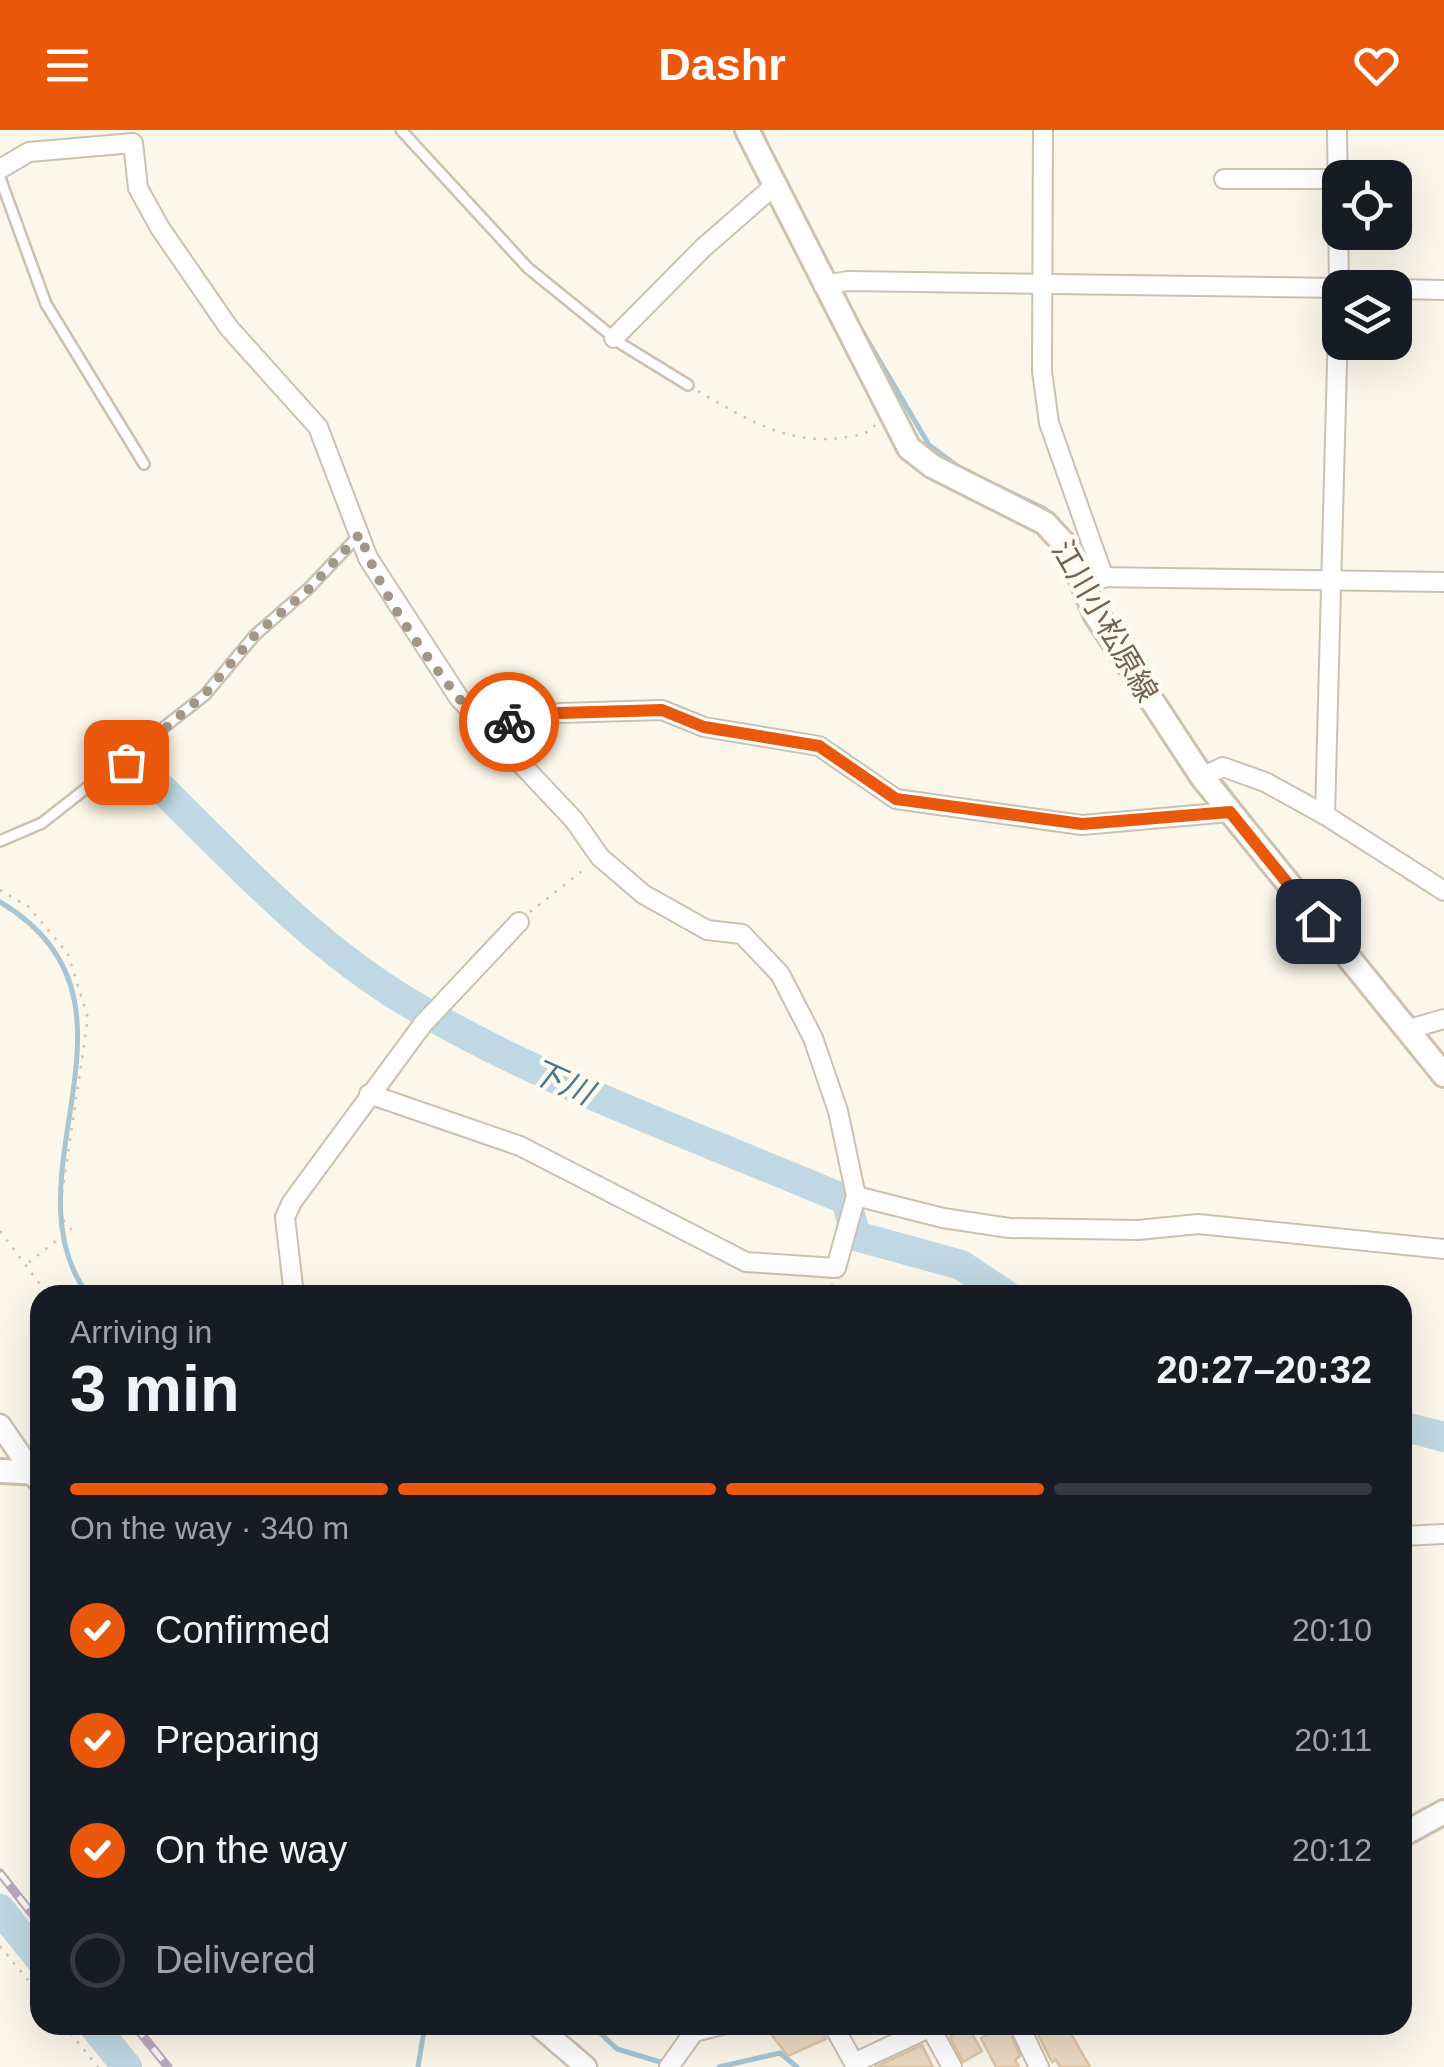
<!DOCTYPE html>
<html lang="en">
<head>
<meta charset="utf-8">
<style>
	body { margin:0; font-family:Arial,"Noto Sans JP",sans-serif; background:#20242c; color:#f1f3f6; height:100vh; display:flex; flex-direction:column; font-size:38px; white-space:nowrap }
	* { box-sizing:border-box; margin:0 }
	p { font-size:32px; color:#9ea1a6 }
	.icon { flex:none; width:55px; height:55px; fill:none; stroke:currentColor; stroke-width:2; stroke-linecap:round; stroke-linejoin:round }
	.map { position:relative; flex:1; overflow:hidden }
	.panel { position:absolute; left:30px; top:1155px; width:1382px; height:750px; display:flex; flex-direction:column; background:#171b24; border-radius:30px; box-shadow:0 10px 40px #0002 }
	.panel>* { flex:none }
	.fabs { position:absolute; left:1322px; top:30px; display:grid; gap:20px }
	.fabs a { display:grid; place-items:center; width:90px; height:90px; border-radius:20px; background:#171b24; box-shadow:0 10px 40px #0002; font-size:50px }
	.pin { position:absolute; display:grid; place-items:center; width:85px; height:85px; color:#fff; margin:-42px; border-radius:20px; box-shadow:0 5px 15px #0006 }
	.courier { position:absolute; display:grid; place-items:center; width:100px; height:100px; margin:-50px; border:8px solid #ea580c; border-radius:50%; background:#fff; color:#222; box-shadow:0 2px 12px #0007 }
	.headline em { font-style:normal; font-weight:700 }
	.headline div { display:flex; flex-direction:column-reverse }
	.headline { display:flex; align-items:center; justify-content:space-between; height:170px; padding:0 40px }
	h1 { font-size:65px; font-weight:700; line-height:75px }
	.bar { display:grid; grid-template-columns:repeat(4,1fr); gap:15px 10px; align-content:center; height:120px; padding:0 40px }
	.bar i { height:12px; border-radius:8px; background:#363941 }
	.bar .on { background:#ea580c }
	.bar p { grid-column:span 4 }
	ol { padding:0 40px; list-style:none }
	li { display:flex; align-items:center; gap:30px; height:110px }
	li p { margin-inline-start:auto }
	li .icon { padding:10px; border-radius:50%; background:#ea580c; color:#fff; stroke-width:4 }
	li:last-child { color:#9ea1a6 }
	li i { width:55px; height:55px; border:5px solid #363941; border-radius:50% }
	header { display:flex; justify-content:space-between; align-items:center; height:130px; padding:0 40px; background:#ea580c; color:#fff; font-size:45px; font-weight:700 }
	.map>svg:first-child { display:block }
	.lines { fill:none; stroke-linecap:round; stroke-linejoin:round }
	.stream { stroke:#a7c5d3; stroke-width:5 }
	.river { stroke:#c0d8e3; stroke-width:30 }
	.building { fill:#ebd9c2; stroke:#dec5a6; stroke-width:2.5 }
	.service-casing { stroke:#ccc1b1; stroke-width:14 }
	.minor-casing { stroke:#ccc1b1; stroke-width:22 }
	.tertiary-casing { stroke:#ccc1b1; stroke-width:25 }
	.secondary-casing { stroke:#cec2ae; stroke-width:28 }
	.path { stroke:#d3bfa7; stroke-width:2.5; stroke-dasharray:2.5 8; stroke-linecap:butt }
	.service { stroke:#fff; stroke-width:9 }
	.minor { stroke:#fff; stroke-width:18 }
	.tertiary { stroke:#fff; stroke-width:20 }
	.secondary { stroke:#fff; stroke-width:22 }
	.rail-casing { stroke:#bca9c4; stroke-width:9 }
	.rail { stroke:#fdfaf0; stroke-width:5; stroke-dasharray:15; stroke-linecap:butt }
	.done { stroke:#a39686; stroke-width:10; stroke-dasharray:0 18 }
	.route { stroke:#ea580c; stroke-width:12 }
	.labels { text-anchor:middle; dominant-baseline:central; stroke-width:9; stroke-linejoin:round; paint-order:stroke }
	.street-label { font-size:30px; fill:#736250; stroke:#fdfaf0 }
	.water-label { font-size:32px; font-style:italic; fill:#4f778a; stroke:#fdfaf0 }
</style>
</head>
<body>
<header><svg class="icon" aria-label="menu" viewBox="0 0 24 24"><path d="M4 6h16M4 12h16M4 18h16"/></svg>Dashr<svg class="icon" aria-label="heart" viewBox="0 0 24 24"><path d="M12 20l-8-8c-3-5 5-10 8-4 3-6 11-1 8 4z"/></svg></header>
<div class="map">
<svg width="1444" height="1937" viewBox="0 0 1444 1937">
	<rect width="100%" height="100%" fill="#fbf7ea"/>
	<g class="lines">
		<g class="stream">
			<polyline points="760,0 767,15"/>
			<polyline points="858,194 929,315 960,338"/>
			<polyline points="997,356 1045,379 1073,408"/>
			<polyline points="1081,422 1091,444"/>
			<polyline points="1096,459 1148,544"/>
			<polyline points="1197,620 1270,714"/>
			<path d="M0,772C166,870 0,1046 88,1165"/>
			<polyline points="592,1895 617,1919 667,1934"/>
			<polyline points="418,1937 425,1895"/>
			<polyline points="719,1937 780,1923 797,1937"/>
		</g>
		<g class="river">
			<path d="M156,653C235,731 312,815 409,873C547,955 699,1007 846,1070L856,1106L961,1135L1006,1165"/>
			<polyline points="1402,1296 1444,1307"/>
			<polyline points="0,1779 40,1829"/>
			<polyline points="93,1895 127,1937"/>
		</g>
	</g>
	<g class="building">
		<polygon points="786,1895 820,1897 826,1909 788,1926 771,1904"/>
		<polygon points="967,1895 982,1921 963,1932 950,1907"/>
		<polygon points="1007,1895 1020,1926 1015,1930 1019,1937 996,1937 981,1908"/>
		<polygon points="1033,1895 1066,1895 1090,1937 1060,1937 1056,1930 1052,1932"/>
		<polygon points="922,1915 933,1937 875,1937"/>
	</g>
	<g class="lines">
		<defs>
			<g id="service">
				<polyline points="401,0 528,138 623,215 688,255"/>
				<polyline points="0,48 46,174 144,334"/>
				<polyline points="0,711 42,693 205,565 255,505 309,458 360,404"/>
			</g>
			<g id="minor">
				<polyline points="1043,0 1042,241 1049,293 1104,448"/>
				<polyline points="0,39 29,22 133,13 138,58 160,98 229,198 318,297 368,428 459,568 574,690 600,727 643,764 707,800 742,804 780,844 813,908 838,981 856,1066 836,1138 746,1132 520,1016 369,964"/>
				<polyline points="1224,49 1338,49"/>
				<polyline points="823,155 848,151 1340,158"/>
				<polyline points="1395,159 1444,160"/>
				<polyline points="614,208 703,118 774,56"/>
				<polyline points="1095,447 1444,452"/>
				<polyline points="483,597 560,583 662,580 704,597 819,616 896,669 1082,695 1230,682"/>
				<polyline points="1202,647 1223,637 1265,652 1325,685 1444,761"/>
				<polyline points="1325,685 1339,158 1337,0"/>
				<polyline points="1406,900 1444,889"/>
				<polyline points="856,1066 943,1088 1009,1098 1138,1100 1198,1094 1444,1119"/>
				<polyline points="294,1165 285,1087 292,1072 423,894 519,792"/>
				<polyline points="1402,1406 1444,1404"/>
				<polyline points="833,1895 854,1933 935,1895"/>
				<polyline points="929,1895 952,1937"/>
				<polyline points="1019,1895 1039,1937"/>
				<polyline points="669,1937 694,1902 722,1895"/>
			</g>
			<g id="tertiary">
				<polyline points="0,1295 39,1352"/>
				<polyline points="537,1895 586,1937"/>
			</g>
			<g id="secondary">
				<polyline points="747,0 909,318 932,336 1045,393 1068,418 1095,484 1202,647 1444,945"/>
				<polyline points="0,1341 40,1343"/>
				<polyline points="1402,1705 1444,1682"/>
			</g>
		</defs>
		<use href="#service" class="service-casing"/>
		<use href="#minor" class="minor-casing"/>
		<use href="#tertiary" class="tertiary-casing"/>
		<use href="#secondary" class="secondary-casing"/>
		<g class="path">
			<path d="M698,261C746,289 790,317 847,307C858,305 867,305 875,295"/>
			<polyline points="0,760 29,777 68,824 88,888 59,1085 71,1099 23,1137"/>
			<polyline points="530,782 587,737"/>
			<polyline points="0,1101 48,1165"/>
			<polyline points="829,1165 832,1154"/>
			<polyline points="0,1816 40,1865"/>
			<polyline points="64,1895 98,1937"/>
		</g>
		<use href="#service" class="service"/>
		<use href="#minor" class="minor"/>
		<use href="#tertiary" class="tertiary"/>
		<use href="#secondary" class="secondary"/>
		<defs>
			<g id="rail">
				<polyline points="0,1743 40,1794"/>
				<polyline points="134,1895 168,1937"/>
			</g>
		</defs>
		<use href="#rail" class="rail-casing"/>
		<use href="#rail" class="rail"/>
	</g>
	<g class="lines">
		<path class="done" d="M126,632L205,564L255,505L310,458L360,404C383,474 436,540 482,597L509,592"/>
		<polyline class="route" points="509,592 560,583 662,580 704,597 819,616 896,669 1082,694 1230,682 1318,791"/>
	</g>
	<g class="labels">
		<g class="street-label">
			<text transform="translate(1105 491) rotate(60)">江川小松原線</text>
		</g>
		<g class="water-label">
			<text transform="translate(562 952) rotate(24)">下川</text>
		</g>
	</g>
</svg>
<div class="fabs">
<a><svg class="icon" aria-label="locate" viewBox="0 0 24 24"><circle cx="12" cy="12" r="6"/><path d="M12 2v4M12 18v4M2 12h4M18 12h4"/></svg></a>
<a><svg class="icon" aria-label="layers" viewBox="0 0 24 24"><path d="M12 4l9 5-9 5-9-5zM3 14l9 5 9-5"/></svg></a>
</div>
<div class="pin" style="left:126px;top:632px;background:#ea580c"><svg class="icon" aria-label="bag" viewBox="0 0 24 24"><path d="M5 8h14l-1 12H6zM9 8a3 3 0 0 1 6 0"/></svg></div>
<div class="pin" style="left:1318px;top:791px;background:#1f2937"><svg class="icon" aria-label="home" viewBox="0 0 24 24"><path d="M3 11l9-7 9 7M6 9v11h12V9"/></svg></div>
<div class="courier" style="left:509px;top:592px"><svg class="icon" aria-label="bike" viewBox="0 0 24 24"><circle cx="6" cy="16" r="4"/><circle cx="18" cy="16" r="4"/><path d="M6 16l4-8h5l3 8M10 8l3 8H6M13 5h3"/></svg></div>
<section class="panel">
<div class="headline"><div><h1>3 min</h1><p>Arriving in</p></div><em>20:27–20:32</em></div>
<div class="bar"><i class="on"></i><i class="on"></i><i class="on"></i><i></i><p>On the way · 340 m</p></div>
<ol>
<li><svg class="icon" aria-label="check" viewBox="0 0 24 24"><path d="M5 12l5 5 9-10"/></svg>Confirmed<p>20:10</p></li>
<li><svg class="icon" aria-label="check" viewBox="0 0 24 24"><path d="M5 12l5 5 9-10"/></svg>Preparing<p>20:11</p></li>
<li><svg class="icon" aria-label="check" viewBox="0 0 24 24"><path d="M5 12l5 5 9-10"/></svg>On the way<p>20:12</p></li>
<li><i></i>Delivered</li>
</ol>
</section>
</div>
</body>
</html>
